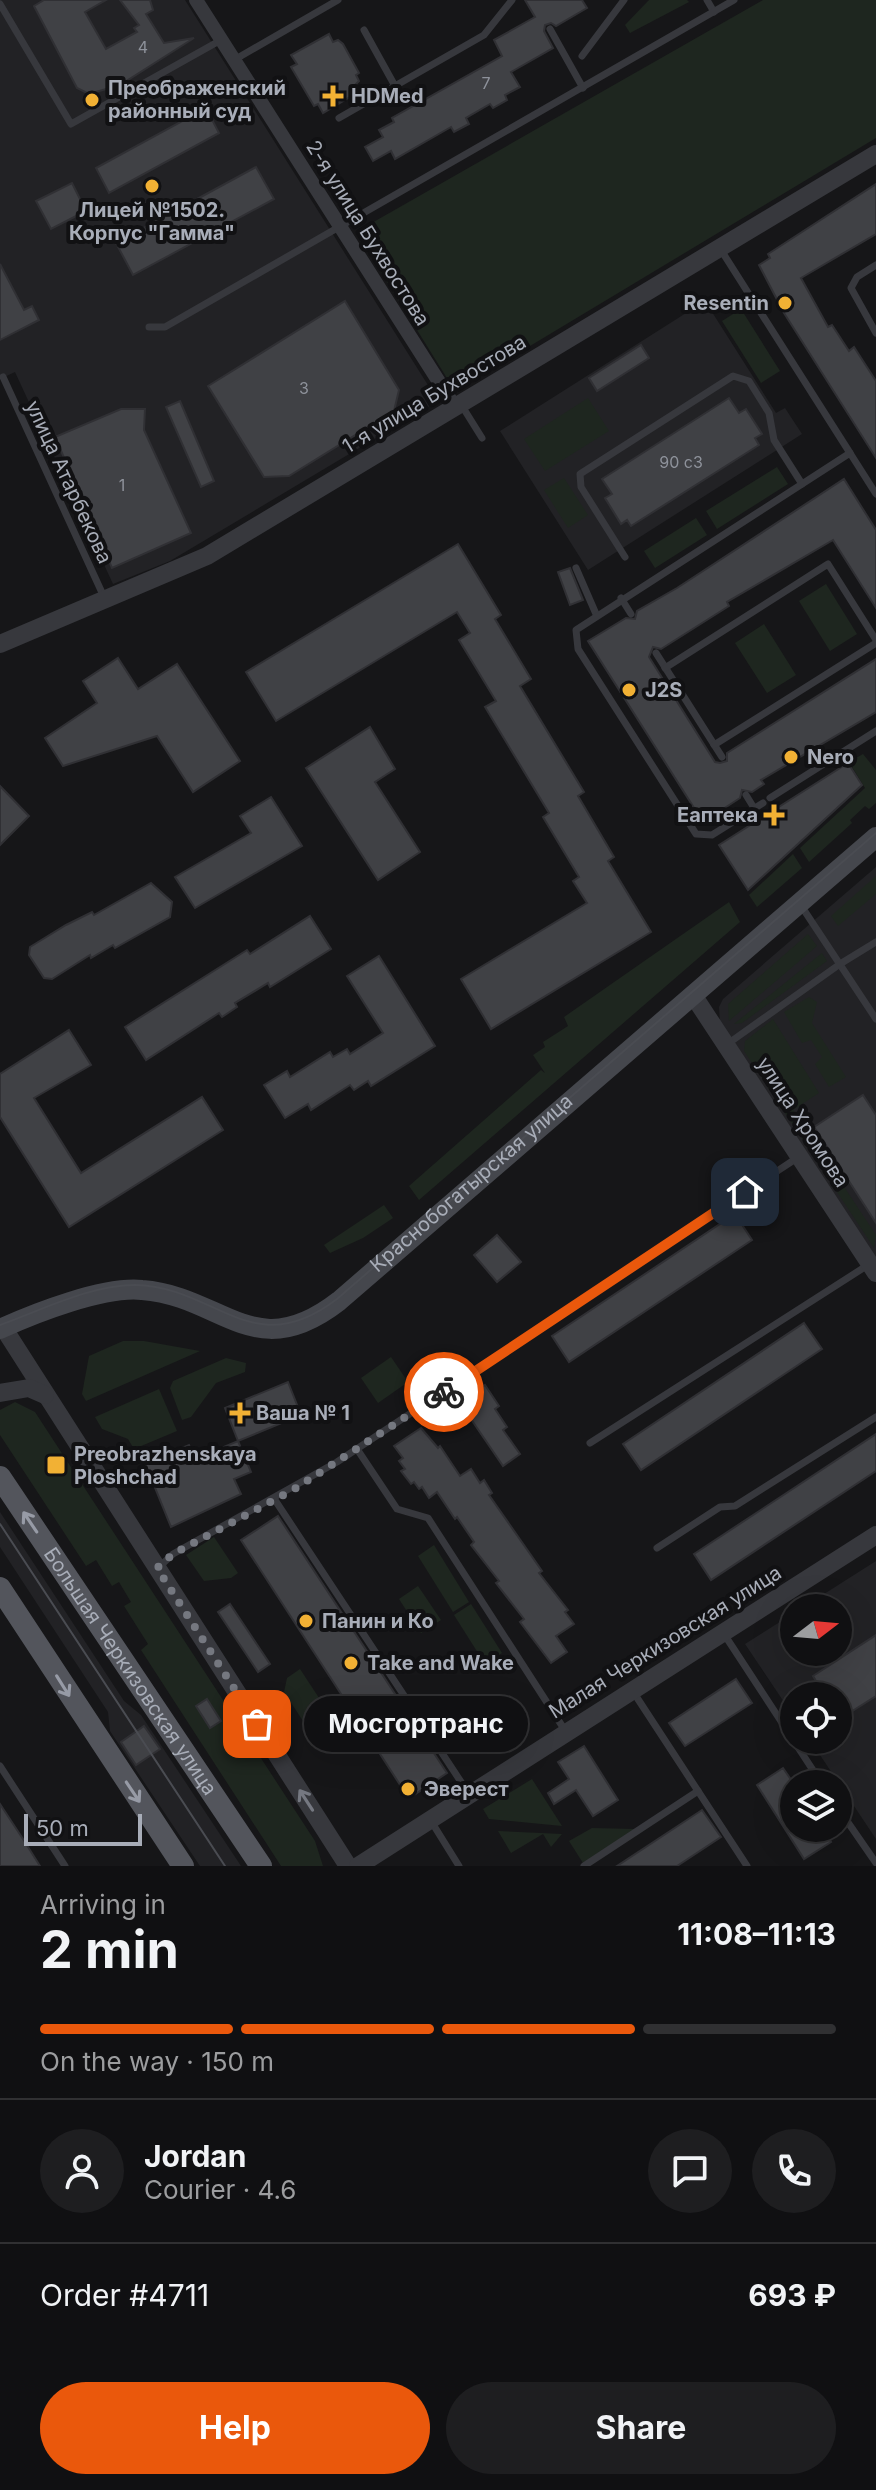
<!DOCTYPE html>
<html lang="en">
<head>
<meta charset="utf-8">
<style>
	body { margin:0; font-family:Inter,sans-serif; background:#1e1e20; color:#f1f3f6; height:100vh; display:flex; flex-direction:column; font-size:30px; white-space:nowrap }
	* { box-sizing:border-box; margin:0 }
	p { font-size:26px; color:#9c9d9f }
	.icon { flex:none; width:44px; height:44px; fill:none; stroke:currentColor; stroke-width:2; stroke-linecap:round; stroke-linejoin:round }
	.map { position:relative; height:1866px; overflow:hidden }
	.sheet { display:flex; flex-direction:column; background:#101012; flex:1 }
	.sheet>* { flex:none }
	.needle { width:52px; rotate:74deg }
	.controls { position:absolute; left:780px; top:1594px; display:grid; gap:16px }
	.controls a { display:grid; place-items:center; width:72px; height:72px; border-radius:50%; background:#101012; box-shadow:0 8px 32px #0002,0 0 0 2px #303032; font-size:40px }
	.scale { position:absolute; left:24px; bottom:20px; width:118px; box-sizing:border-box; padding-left:8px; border:4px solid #a8adb8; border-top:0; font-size:22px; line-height:28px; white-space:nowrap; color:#a8adb8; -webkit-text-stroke:6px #111113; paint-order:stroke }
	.pin { position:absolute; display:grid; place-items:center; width:68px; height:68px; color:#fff; margin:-34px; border-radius:16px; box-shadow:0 4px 12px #0006 }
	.courier { position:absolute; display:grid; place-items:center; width:80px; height:80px; margin:-40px; border:6px solid #ea580c; border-radius:50%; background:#fff; color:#222; box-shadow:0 2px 10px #0007 }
	.bubble { position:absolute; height:56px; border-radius:28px; background:#101012; box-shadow:0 8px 32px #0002,0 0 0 2px #303032; font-size:26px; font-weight:700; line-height:56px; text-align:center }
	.overview em { font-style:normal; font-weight:700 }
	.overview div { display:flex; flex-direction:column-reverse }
	.overview { display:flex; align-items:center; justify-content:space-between; height:136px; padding:0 40px }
	h1 { font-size:52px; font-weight:700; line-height:60px }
	.bar { display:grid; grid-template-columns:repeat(4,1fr); gap:12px 8px; align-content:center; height:96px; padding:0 40px }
	.bar i { height:10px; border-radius:6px; background:#303032 }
	.bar .current { background:#ea580c }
	.bar p { grid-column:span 4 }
	.line { display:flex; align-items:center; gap:20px; padding:0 40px; border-top:2px solid #303032 }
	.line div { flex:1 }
	.round { display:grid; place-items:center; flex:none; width:84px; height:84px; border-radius:42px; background:#1e1e20 }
	.action { display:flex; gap:16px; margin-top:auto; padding:16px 40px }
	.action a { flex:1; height:92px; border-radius:48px; background:#ea580c; color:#fff; font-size:32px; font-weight:700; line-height:92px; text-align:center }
	.action a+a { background:#1e1e20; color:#f1f3f6 }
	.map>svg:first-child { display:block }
	.built { fill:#222225 }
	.green { fill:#1e261f }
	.building { fill:#404145; stroke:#303034; stroke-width:2 }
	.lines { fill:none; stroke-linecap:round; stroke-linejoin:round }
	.service { stroke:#37383d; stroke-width:7 }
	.minor { stroke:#37383d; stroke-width:14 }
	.tertiary { stroke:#37383d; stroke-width:18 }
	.secondary { stroke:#45474d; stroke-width:20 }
	.primary { stroke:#53555c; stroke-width:22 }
	.tram { stroke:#4a4c52; stroke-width:2 }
	.oneway { stroke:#979ba6 }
	.oneway2 { stroke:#757881 }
	.done { stroke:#757880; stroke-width:8; stroke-dasharray:0 14.4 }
	.route { stroke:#ea580c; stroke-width:10 }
	.poi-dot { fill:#f2b134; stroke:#111113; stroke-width:3 }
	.labels { text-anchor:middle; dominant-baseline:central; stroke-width:8; stroke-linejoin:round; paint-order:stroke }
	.number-label { font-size:16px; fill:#8e929b }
	.poi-label { font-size:20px; font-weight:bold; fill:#a8adb8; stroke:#111113; text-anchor:start }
	.street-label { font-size:20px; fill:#a8adb8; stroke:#111113 }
</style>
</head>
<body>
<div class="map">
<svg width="876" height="1866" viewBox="0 0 876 1866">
	<rect width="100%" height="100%" fill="#161618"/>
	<g class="built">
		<polygon points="0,0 185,0 438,401 170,561 113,584 15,372 0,379"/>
		<polygon points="705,301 776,413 785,408 802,434 588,570 500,431"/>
		<polygon points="876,867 876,1258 720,1023 719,1007 723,999"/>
		<polygon points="0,1512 124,1701 141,1715 241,1866 200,1866 110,1731 108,1712 0,1547"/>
		<polygon points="876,1561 876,1839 810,1740 838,1740 838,1696 794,1696 794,1717 745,1644 794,1613 794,1652 838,1652 838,1608 802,1608"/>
	</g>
	<g class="green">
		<polygon points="649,0 687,0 689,2 630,33 625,25"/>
		<polygon points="763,0 876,0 876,138 455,391 356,232"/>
		<polygon points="741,309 780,371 761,383 722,321"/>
		<polygon points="588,398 609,431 545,471 524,439"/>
		<polygon points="777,467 788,484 717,529 706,511"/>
		<polygon points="564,478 588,515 568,528 544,490"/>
		<polygon points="696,518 707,535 655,568 644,551"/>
		<polygon points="826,584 857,634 830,651 799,601"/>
		<polygon points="764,624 796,675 767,693 735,643"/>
		<polygon points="863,754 876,770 876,803 869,809 865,806 850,820 852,823 809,862 800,848 865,788 849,762"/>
		<polygon points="793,854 802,868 757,907 749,895"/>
		<polygon points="876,876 876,894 838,926 831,916"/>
		<polygon points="729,902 740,922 419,1200 409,1186 541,1070 545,1073 533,1055 545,1047 543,1042 568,1026 564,1017"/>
		<polygon points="808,934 817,946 729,1021 728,1004"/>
		<polygon points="822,953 827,961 742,1023 734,1024"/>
		<polygon points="809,997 817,1002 812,1023 846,1077 829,1087 815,1064 822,1057 811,1040 802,1043 784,1012"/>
		<polygon points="773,1019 819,1093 793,1110 876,1235 874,1248 744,1051 745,1041"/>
		<polygon points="384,1205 393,1218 363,1238 330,1253 324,1245"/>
		<polygon points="123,1341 144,1341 200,1351 86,1401 82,1394 89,1356"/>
		<polygon points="391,1357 408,1382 378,1403 361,1378"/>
		<polygon points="226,1358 246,1363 245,1372 216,1383 191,1417 182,1420 170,1388 173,1381"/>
		<polygon points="159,1389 177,1431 134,1449 128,1439 102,1429 95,1417"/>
		<polygon points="15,1402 35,1412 315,1841 323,1866 281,1866 141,1650 148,1644 124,1606 131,1602 119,1582 112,1586 96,1560 86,1566 0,1435 0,1410"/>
		<polygon points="214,1537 238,1573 231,1578 204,1581 186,1555"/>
		<polygon points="434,1545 469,1602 453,1612 418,1556"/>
		<polygon points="418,1586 441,1620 421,1633 399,1599"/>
		<polygon points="471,1604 502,1653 485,1664 454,1615"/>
		<polygon points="300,1669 342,1733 320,1747 284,1692 287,1678"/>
		<polygon points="532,1779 562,1826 489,1819 483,1809"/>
		<polygon points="592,1828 635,1829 583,1863 569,1841"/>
		<polygon points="498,1831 562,1834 551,1847 543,1834 511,1853"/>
	</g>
	<g class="building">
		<polygon points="44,0 106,0 85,12 106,49 137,32 134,28 139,25 120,0 150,0 153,10 146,14 164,43 194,38 120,85 89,94 77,88 34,6"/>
		<polygon points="525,0 582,0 587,8 556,26 551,23 545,25 544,31 553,48 511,72 520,87 505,95 507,100 493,108 490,104 466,118 469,124 454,132 451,127 395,159 391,151 373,161 365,147 383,137 379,130 394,122 392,118 502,56 494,40 535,17"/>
		<polygon points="329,34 333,42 338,40 343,44 359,73 356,75 359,81 356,84 360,91 323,113 318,104 314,106 291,67 297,64 291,55"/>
		<polygon points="206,108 219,133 109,193 96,168"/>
		<polygon points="256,167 274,199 133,275 116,243"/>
		<polygon points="72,183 86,211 51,229 36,201"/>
		<polygon points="876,184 876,234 801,278 828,327 832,325 849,351 854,347 876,381 876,458 784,313 759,265 770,258 768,254"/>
		<polygon points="0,264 24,310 32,306 39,320 0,340"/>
		<polygon points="345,301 399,390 394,411 289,476 264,477 208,386"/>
		<polygon points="641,345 649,358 597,391 589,378"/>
		<polygon points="729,398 739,413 746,409 762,434 755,438 759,445 631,526 627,520 621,524 605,498 612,494 602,479"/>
		<polygon points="180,401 214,481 201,487 166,407"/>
		<polygon points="121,409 145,409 144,430 191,533 112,568 55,437"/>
		<polygon points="844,479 876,530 876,608 833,540 727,602 729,606 661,649 653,647 649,657 715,762 720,763 727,761 727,753 876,659 876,712 761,780 764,784 752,792 742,790 740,798 703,822 588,641 626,618 635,619 637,611 677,588"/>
		<polygon points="458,544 501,615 495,619 531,679 520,686 584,792 578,796 614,857 608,861 651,932 491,1029 461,979 587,903 573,881 579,877 543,817 549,813 485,707 496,701 459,640 470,633 457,612 276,721 246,672"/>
		<polygon points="570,568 583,600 570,605 558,572"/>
		<polygon points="118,658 138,689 177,664 240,761 193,792 157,736 63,766 45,738 97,703 83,681"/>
		<polygon points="370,727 395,769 375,782 420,852 378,880 306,768"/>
		<polygon points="848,763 862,785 748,890 719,845"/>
		<polygon points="0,786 29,816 0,845"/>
		<polygon points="271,797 302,846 195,908 175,877 251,833 240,816"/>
		<polygon points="151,883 172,902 170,917 115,948 113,945 91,958 90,955 52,979 44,978 29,955 30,947 66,925 92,912 94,915"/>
		<polygon points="310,916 331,949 270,987 268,983 235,1003 237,1007 222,1017 219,1013 146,1060 125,1027 247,950 250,954"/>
		<polygon points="379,956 435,1046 371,1086 368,1081 354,1090 350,1085 311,1110 308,1104 285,1118 264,1085 287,1071 290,1077 330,1052 333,1057 347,1049 350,1054 383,1033 347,976"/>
		<polygon points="69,1030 91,1065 34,1098 81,1173 202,1097 223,1130 69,1227 0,1117 0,1074"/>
		<polygon points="863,1095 876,1115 876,1223 814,1127"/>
		<polygon points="735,1214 752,1240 569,1362 552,1336"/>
		<polygon points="497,1235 521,1262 497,1282 474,1255"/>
		<polygon points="804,1323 822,1349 641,1470 623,1444"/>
		<polygon points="288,1382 301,1415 238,1441 225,1408"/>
		<polygon points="485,1385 499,1406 495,1409 507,1427 503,1430 520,1454 503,1466 460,1403"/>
		<polygon points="421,1428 438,1448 440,1446 460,1476 471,1469 480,1483 484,1480 492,1493 489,1495 542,1571 539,1573 568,1610 565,1612 574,1624 556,1636 567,1652 551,1663 520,1622 524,1619 496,1583 499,1581 471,1545 474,1542 457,1517 455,1519 437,1492 429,1498 422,1487 419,1489 414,1482 411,1484 401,1471 405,1469 399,1461 403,1458 394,1446"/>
		<polygon points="876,1434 876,1471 711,1580 694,1554"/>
		<polygon points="238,1441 251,1472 234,1479 241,1494 171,1527 145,1463 189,1445 195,1459"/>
		<polygon points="278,1516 447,1773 414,1795 406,1794 241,1540"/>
		<polygon points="230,1604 270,1664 258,1672 218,1612"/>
		<polygon points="876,1635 876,1696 846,1715 838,1714 838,1696 825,1696 813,1676"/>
		<polygon points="736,1679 752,1703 685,1746 669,1723"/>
		<polygon points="207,1699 221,1721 210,1728 196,1706"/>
		<polygon points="144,1726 160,1749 136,1765 121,1742"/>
		<polygon points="584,1746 618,1800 593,1816 576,1790 554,1804 548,1793 569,1779 558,1762"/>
		<polygon points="783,1768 794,1784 794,1828 822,1828 831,1842 804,1859 757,1785"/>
		<polygon points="0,1804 23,1839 40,1866 0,1866"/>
		<polygon points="702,1810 721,1837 677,1866 617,1866"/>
	</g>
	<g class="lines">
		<g class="service">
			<polyline points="707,0 714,12"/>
			<polyline points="0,4 71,124 221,40"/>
			<polyline points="550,29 583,88"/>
			<polyline points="364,30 395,86"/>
			<polyline points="582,56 624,0"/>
			<polyline points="234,60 338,0"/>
			<polyline points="339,118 484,35 512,0"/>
			<polyline points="721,250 850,453"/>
			<polyline points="876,265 857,277 851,288 876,333"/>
			<polyline points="149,327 165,327 734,0"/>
			<polyline points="3,377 104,597"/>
			<polyline points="462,406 482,438"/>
			<polyline points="625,557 581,487 580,474 733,376 749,381 769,413 774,440 802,484"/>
			<polyline points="576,568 596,614"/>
			<polyline points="621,598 631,614"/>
			<polyline points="656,653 722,757"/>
			<polyline points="665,668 828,564 876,640"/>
			<polyline points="714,745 876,643"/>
			<polyline points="746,795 754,808"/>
			<polyline points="770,798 876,731"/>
			<polyline points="763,803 712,835 696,834 578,649 576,630 850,453 876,494"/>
			<polyline points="800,904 876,1019"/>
			<polyline points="726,1045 840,964 876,942"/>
			<polyline points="590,1443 868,1265"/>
			<polyline points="357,1449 397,1509 428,1518 566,1732"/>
			<polyline points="275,1500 469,1794"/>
			<polyline points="657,1548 720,1507 735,1506 876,1417"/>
			<polyline points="158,1568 173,1554 337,1462 797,1158"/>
			<polyline points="724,1634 822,1784"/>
			<polyline points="632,1690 747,1866"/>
			<polyline points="0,1766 65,1866"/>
			<polyline points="838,1808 876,1863"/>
			<polyline points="431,1821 459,1866"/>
			<polyline points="584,1866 698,1791"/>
		</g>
		<polyline class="minor" points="196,0 455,407"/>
		<g class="tertiary">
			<polyline points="0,644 207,556 876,154"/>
			<polyline points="693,995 876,1273"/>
			<polyline points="3,1327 348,1866"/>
			<polyline points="0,1393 29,1388 45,1395"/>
			<polyline points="358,1866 876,1535"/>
		</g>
		<path class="secondary" d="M0,1329C35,1313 104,1286 142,1290C223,1296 254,1367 339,1301L876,837"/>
		<g class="primary">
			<path id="s1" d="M0,1477L261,1866"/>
			<polyline points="0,1588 183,1866"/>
		</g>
		<g class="tram">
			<path id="s2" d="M0,1325C42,1310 90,1285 135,1285C216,1286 252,1364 337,1299L876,833"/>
			<polyline points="0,1524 225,1866"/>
		</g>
	</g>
	<defs><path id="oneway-shaft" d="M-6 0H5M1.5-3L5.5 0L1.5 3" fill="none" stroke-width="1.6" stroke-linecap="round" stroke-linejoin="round" transform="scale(2)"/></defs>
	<g class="oneway">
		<use href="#oneway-shaft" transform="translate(30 1522) rotate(-124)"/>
		<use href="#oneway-shaft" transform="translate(63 1686) rotate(58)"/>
		<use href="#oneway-shaft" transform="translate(133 1792) rotate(56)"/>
	</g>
	<use class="oneway2" href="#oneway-shaft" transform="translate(306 1800) rotate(-123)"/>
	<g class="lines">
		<polyline class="done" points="257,1724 157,1568 173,1554 293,1490 444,1392"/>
		<polyline class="route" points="444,1392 745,1192"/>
	</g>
	<g class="poi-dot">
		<path d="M329 84h8v8h8v8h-8v8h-8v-8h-8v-8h8z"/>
		<circle cx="92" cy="100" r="8"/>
		<circle cx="152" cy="186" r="8"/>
		<circle cx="785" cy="303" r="8"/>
		<circle cx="629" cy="690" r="8"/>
		<circle cx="791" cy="757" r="8"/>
		<path d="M770 803h8v8h8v8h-8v8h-8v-8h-8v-8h8z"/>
		<path d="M236 1401h8v8h8v8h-8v8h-8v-8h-8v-8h8z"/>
		<rect x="46" y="1455" width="20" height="20" rx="4"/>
		<circle cx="306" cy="1621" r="8"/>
		<circle cx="351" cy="1663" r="8"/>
		<circle cx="408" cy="1789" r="8"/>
	</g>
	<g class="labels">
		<g class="number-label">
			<text x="143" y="47">4</text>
			<text x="486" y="83">7</text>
			<text x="304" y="388">3</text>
			<text x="681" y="462">90 с3</text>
			<text x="122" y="485">1</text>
		</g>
		<g class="poi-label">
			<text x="108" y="88">Преображенский<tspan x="108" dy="23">районный суд</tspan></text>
			<text x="351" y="96">HDMed</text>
			<text x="152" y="210" text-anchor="middle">Лицей №1502.<tspan x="152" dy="23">Корпус "Гамма"</tspan></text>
			<text x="769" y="303" text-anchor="end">Resentin</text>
			<text x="645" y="690">J2S</text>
			<text x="807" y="757">Nero</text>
			<text x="758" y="815" text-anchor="end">Еаптека</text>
			<text x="256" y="1413">Ваша № 1</text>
			<text x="74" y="1454">Preobrazhenskaya<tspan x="74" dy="23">Ploshchad</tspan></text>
			<text x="322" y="1621">Панин и Ко</text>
			<text x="367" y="1663">Take and Wake</text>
			<text x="424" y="1789">Эверест</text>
		</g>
		<g class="street-label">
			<text transform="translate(368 233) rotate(58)">2-я улица Бухвостова</text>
			<text transform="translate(434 394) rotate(-31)">1-я улица Бухвостова</text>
			<text transform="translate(69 482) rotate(65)">улица Атарбекова</text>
			<text transform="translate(803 1122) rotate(57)">улица Хромова</text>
			<text stroke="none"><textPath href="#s2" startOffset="534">Краснобогатырская улица</textPath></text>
			<text transform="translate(665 1642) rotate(-32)">Малая Черкизовская улица</text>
			<text stroke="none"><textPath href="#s1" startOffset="234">Большая Черкизовская улица</textPath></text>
		</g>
	</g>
</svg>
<div class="controls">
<a><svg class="needle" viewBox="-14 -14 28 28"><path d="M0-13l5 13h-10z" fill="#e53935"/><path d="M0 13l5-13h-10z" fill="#9c9d9f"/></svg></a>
<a><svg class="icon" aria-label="locate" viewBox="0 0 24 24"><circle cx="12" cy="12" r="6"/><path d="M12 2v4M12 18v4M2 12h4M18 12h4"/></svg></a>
<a><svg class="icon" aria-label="layers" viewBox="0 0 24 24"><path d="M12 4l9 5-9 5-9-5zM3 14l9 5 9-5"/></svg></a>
</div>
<div class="scale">50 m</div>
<div class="pin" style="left:257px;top:1724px;background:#ea580c"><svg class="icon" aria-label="bag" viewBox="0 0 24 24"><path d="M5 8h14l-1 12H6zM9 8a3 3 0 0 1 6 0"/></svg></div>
<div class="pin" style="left:745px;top:1192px;background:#1f2937"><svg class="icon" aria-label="home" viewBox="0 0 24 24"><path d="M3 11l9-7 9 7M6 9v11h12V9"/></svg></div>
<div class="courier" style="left:444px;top:1392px"><svg class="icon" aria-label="bike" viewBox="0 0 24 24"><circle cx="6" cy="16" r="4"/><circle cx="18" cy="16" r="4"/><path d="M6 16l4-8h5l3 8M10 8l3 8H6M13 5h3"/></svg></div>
<div class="bubble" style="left:304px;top:1696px;width:224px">Мосгортранс</div>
</div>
<section class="sheet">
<div class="overview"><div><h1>2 min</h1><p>Arriving in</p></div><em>11:08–11:13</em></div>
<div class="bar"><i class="current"></i><i class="current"></i><i class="current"></i><i></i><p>On the way · 150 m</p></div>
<div class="line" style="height:144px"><a class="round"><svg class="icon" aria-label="person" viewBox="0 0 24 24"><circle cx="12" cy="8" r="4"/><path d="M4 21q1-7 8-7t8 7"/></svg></a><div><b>Jordan</b><p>Courier · 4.6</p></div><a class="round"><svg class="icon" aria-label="chat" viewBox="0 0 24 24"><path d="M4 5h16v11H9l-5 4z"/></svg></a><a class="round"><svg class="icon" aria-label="phone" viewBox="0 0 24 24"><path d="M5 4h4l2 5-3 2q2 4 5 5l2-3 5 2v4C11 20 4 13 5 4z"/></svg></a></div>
<div class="line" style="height:104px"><div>Order #4711</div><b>693 ₽</b></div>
<div class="action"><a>Help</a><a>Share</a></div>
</section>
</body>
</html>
